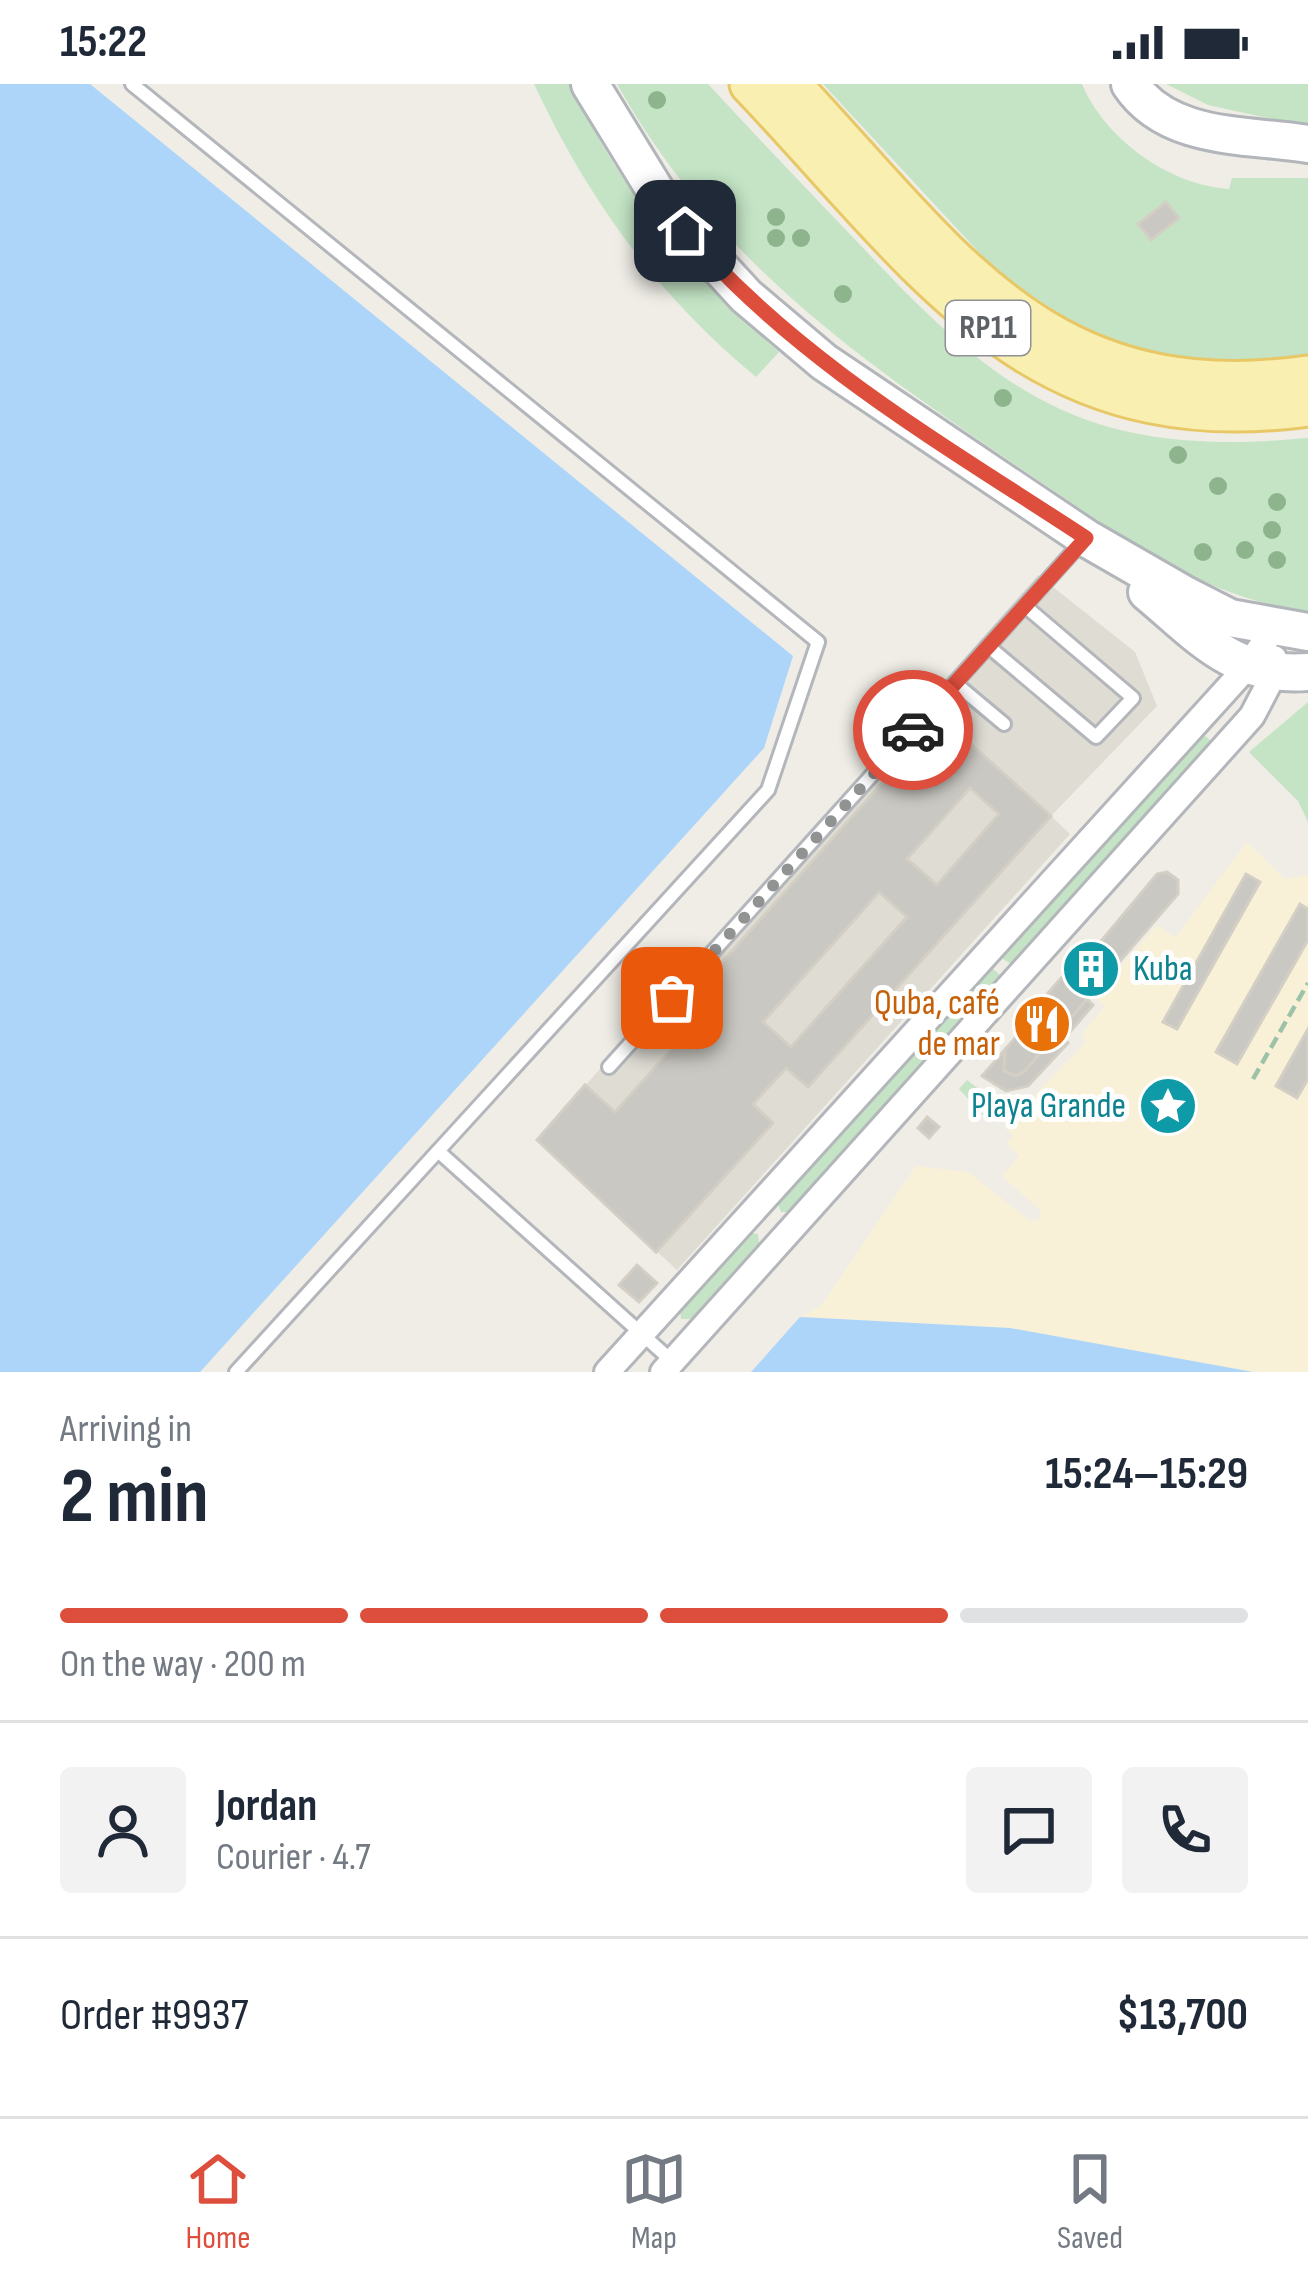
<!DOCTYPE html>
<html lang="en">
<head>
<meta charset="utf-8">
<style>
	body { margin:0; font-family:"Sofia Sans Condensed",sans-serif; background:#f2f2f3; color:#1f2937; height:100vh; display:flex; flex-direction:column; font-size:45px; white-space:nowrap }
	* { box-sizing:border-box; margin:0 }
	p { font-size:39px; color:#747a83 }
	.icon { flex:none; width:66px; height:66px; fill:none; stroke:currentColor; stroke-width:2; stroke-linecap:round; stroke-linejoin:round }
	.map { position:relative; height:1288px; overflow:hidden }
	.sheet { display:flex; flex-direction:column; background:#fff; flex:1 }
	.sheet>* { flex:none }
	.pin { position:absolute; display:grid; place-items:center; width:102px; height:102px; color:#fff; margin:-51px; border-radius:24px; box-shadow:0 6px 18px #0006 }
	.courier { position:absolute; display:grid; place-items:center; width:120px; height:120px; margin:-60px; border:9px solid #de4e3d; border-radius:50%; background:#fff; color:#222; box-shadow:0 3px 15px #0007 }
	.summary em { font-style:normal; font-weight:700 }
	.summary div { display:flex; flex-direction:column-reverse }
	.summary { display:flex; align-items:center; justify-content:space-between; height:204px; padding:0 60px }
	h1 { font-size:78px; font-weight:700; line-height:90px }
	.bar { display:grid; grid-template-columns:repeat(4,1fr); gap:18px 12px; align-content:center; height:144px; padding:0 60px }
	.bar i { height:15px; border-radius:9px; background:#e0e1e3 }
	.bar .current { background:#de4e3d }
	.bar p { grid-column:span 4 }
	.line { display:flex; align-items:center; gap:30px; padding:0 60px; border-top:3px solid #e0e1e3 }
	.line div { flex:1 }
	.round { display:grid; place-items:center; flex:none; width:126px; height:126px; border-radius:12px; background:#f2f2f3 }
	.status { display:flex; justify-content:space-between; align-items:center; height:84px; padding:0 60px; background:#fff; direction:ltr }
	.status svg { height:33px; fill:currentColor }
	.tab-bar { display:flex; justify-content:space-around; align-items:center; height:168px; border-top:3px solid #e0e1e3; background:#fff; font-size:33px; color:#747a83 }
	.tab-bar a { display:grid; justify-items:center; gap:6px }
	.tab-bar .current { color:#de4e3d }
	.map>svg:first-child { display:block }
	.education { fill:#dfdcd4 }
	.green { fill:#c4e4c5 }
	.sand { fill:#f8f1d8 }
	.water { fill:#acd5f9 }
	.building { fill:#cac8c2; stroke:#d3cfc5; stroke-width:3; fill-rule:evenodd }
	.lines { fill:none; stroke-linecap:round; stroke-linejoin:round }
	.service-casing { stroke:#b3b6ba; stroke-width:18 }
	.minor-casing { stroke:#b3b6ba; stroke-width:30 }
	.secondary-casing { stroke:#b2b5ba; stroke-width:42 }
	.primary-casing { stroke:#e8c766; stroke-width:45 }
	.path { stroke:#9cc2a8; stroke-width:4.5; stroke-dasharray:12 6; stroke-linecap:butt }
	.service { stroke:#fff; stroke-width:12 }
	.minor { stroke:#fff; stroke-width:24 }
	.secondary { stroke:#fff; stroke-width:36 }
	.primary { stroke:#f9efb0; stroke-width:39 }
	.tree { fill:#8db48c }
	.done { stroke:#919292; stroke-width:12; stroke-dasharray:0 21.6 }
	.route { stroke:#de4e3d; stroke-width:15 }
	.labels { text-anchor:middle; dominant-baseline:central; stroke-width:10; stroke-linejoin:round; paint-order:stroke }
	.shield { fill:#fff; stroke:#8e9093; stroke-width:3 }
	.shield-label { font-size:33px; font-weight:bold; fill:#5e6165 }
	.culture-label { font-size:36px; fill:#0d838f; stroke:#fff; text-anchor:start }
	.food-label { font-size:36px; fill:#c56008; stroke:#fff; text-anchor:end }
</style>
</head>
<body>
<div class="status"><b>15:22</b><svg viewBox="0 0 49 12"><path d="M0 12V9h3v3zM5 12V6h3v6zM10 12V3h3v9zM15 12V0h3v12zM26 1h20v11H26zM47 4h2v5h-2z"/></svg></div>
<div class="map">
<svg width="1308" height="1288" viewBox="0 0 1308 1288">
	<rect width="100%" height="100%" fill="#efede6"/>
	<polygon class="education" points="1038,491 1135,568 1157,622 1051,732 1070,750 677,1186 537,1056"/>
	<g class="green">
		<path d="M534,0H571C620,108 691,190 779,268L756,293C657,211 589,117 534,0Z"/>
		<path d="M617,0H708C760,56 813,112 866,167C1008,319 1093,374 1308,354V529C1196,510 1124,454 1032,392C863,278 720,182 617,0Z"/>
		<path d="M823,0H1082C1105,55 1169,101 1229,105L1232,94H1308V278L1276,282L1121,270L999,190Z"/>
		<polygon points="1166,0 1308,0 1308,43 1208,21"/>
		<polygon points="1308,618 1308,738 1298,717 1249,668"/>
		<polygon points="1201,648 1212,658 1011,880 1000,873"/>
		<polygon points="990,882 1001,892 788,1128 781,1128 777,1118"/>
		<polygon points="967,996 997,1019 1021,1020 1001,1037 985,1033 959,1005"/>
		<polygon points="749,1149 758,1150 759,1159 691,1235 681,1235 680,1225"/>
	</g>
	<polygon class="sand" points="1247,758 1285,795 1308,791 1308,1288 1253,1288 1010,1244 800,1233 821,1222 916,1082 968,1088 1029,1136 1039,1136 1041,1127 1002,1092 1019,1072 1007,1060 1013,1051 1005,1044 1019,1036 1029,1017 1085,959 1083,949 1104,923 1095,912 1157,841 1175,854"/>
	<g class="water">
		<polygon points="0,0 90,0 793,572 764,664 200,1288 0,1288"/>
		<polygon points="800,1233 1010,1244 1253,1288 751,1288"/>
	</g>
	<g class="building">
		<polygon points="1166,118 1179,134 1151,156 1138,140"/>
		<path d="M941,633L1051,732L808,1003L786,984L753,1020L773,1039L656,1168L537,1056L585,1001L615,1028L718,913L712,907L717,901L709,893ZM970,704L999,730L937,801L907,775ZM879,808L907,833L791,963L763,938Z"/>
		<polygon points="1167,788 1178,796 1178,810 1025,987 1016,992 1004,987 1002,969 1052,912 1048,909 1093,858 1097,862 1157,790"/>
		<polygon points="1246,790 1260,798 1177,945 1163,938"/>
		<polygon points="1300,820 1308,825 1308,856 1237,980 1216,968"/>
		<polygon points="1087,915 1093,921 1064,955 1068,959 1028,1002 1006,1007 982,992 1005,966 1004,987 1016,992 1025,987"/>
		<polygon points="1308,945 1308,995 1297,1014 1276,1002"/>
		<polygon points="927,1033 939,1043 929,1054 918,1044"/>
		<polygon points="637,1181 657,1199 639,1218 619,1201"/>
	</g>
	<g class="lines">
		<defs>
			<g id="service">
				<polyline points="132,0 818,558 768,706 236,1288"/>
				<polyline points="988,562 1096,653 1133,614 1025,522"/>
				<polyline points="955,599 1004,640"/>
				<polyline points="609,983 1081,459"/>
				<polyline points="438,1067 673,1278"/>
			</g>
			<g id="minor">
				<polyline points="607,1288 1247,583 1274,544"/>
				<polyline points="663,1288 1252,632 1274,590 1274,574"/>
			</g>
			<g id="secondary">
				<polyline points="590,0 668,127 746,212 824,278 1086,454 1185,511 1230,534 1308,548"/>
				<path d="M1130,0C1168,57 1247,50 1308,60"/>
				<path d="M1147,508C1201,553 1233,594 1308,588"/>
			</g>
			<g id="primary">
				<path d="M750,0C922,180 1028,360 1308,322"/>
				<path d="M790,0C951,171 1045,329 1308,292"/>
			</g>
		</defs>
		<use href="#service" class="service-casing"/>
		<use href="#minor" class="minor-casing"/>
		<use href="#secondary" class="secondary-casing"/>
		<use href="#primary" class="primary-casing"/>
		<polyline class="path" points="1253,995 1308,899"/>
		<use href="#service" class="service"/>
		<use href="#minor" class="minor"/>
		<use href="#secondary" class="secondary"/>
		<use href="#primary" class="primary"/>
	</g>
	<g class="tree">
		<circle cx="657" cy="16" r="9"/>
		<circle cx="776" cy="133" r="9"/>
		<circle cx="776" cy="154" r="9"/>
		<circle cx="801" cy="154" r="9"/>
		<circle cx="843" cy="210" r="9"/>
		<circle cx="1003" cy="314" r="9"/>
		<circle cx="1178" cy="371" r="9"/>
		<circle cx="1218" cy="402" r="9"/>
		<circle cx="1277" cy="418" r="9"/>
		<circle cx="1272" cy="446" r="9"/>
		<circle cx="1245" cy="466" r="9"/>
		<circle cx="1203" cy="468" r="9"/>
		<circle cx="1277" cy="476" r="9"/>
	</g>
	<g class="lines">
		<polyline class="done" points="672,914 913,646"/>
		<path class="route" d="M685,147C795,276 946,362 1086,454L913,646"/>
	</g>
	<defs>
		<symbol id="building-disc" viewBox="-11 -11 22 22"><circle r="9.5" fill="#0f9aa8" stroke="#fff"/><path d="M-4-6H4V6H1V3H-1V6H-4ZM-2.5-4.3h1.7v1.8h-1.7ZM.8-4.3h1.7v1.8H.8ZM-2.5-1h1.7V.8h-1.7ZM.8-1h1.7V.8H.8Z" fill="#fff"/></symbol>
		<symbol id="restaurant-disc" viewBox="-11 -11 22 22"><circle r="9.5" fill="#e8710a" stroke="#fff"/><path d="M-5-6h1v4h1v-4h1v4h1v-4h1v5L-1.5 .5V6h-2V.5L-5-1ZM5-6V6H3V1.5H1.5Q1.5-4 5-6Z" fill="#fff"/></symbol>
		<symbol id="sight-disc" viewBox="-11 -11 22 22"><circle r="9.5" fill="#0f9aa8" stroke="#fff"/><path d="M0-6L1.8-2.2L6-1.7L2.9 1.2L3.7 5.4L0 3.3L-3.7 5.4L-2.9 1.2L-6-1.7L-1.8-2.2Z" fill="#fff"/></symbol>
	</defs>
	<g fill-rule="evenodd">
		<use href="#building-disc" x="1058" y="852" width="66" height="66"/>
		<use href="#restaurant-disc" x="1009" y="907" width="66" height="66"/>
		<use href="#sight-disc" x="1135" y="989" width="66" height="66"/>
	</g>
	<g class="labels">
		<rect class="shield" x="946" y="217" width="84" height="54" rx="9"/>
		<g class="shield-label">
			<text x="988" y="244">RP11</text>
		</g>
		<g class="culture-label">
			<text x="1133" y="885">Kuba</text>
			<text x="1126" y="1022" text-anchor="end">Playa Grande</text>
		</g>
		<g class="food-label">
			<text x="1000" y="919">Quba, café<tspan x="1000" dy="41">de mar</tspan></text>
		</g>
	</g>
</svg>
<div class="pin" style="left:672px;top:914px;background:#ea580c"><svg class="icon" aria-label="bag" viewBox="0 0 24 24"><path d="M5 8h14l-1 12H6zM9 8a3 3 0 0 1 6 0"/></svg></div>
<div class="pin" style="left:685px;top:147px;background:#1f2937"><svg class="icon" aria-label="home" viewBox="0 0 24 24"><path d="M3 11l9-7 9 7M6 9v11h12V9"/></svg></div>
<div class="courier" style="left:913px;top:646px"><svg class="icon" aria-label="car" viewBox="0 0 24 24"><path d="M5 17H2v-5l4-1 3-4h7l3 4 3 1v5h-3M9 17h6M6 11h13"/><circle cx="7" cy="17" r="2"/><circle cx="17" cy="17" r="2"/></svg></div>
</div>
<section class="sheet">
<div class="summary"><div><h1>2 min</h1><p>Arriving in</p></div><em>15:24–15:29</em></div>
<div class="bar"><i class="current"></i><i class="current"></i><i class="current"></i><i></i><p>On the way · 200 m</p></div>
<div class="line" style="height:216px"><a class="round"><svg class="icon" aria-label="person" viewBox="0 0 24 24"><circle cx="12" cy="8" r="4"/><path d="M4 21q1-7 8-7t8 7"/></svg></a><div><b>Jordan</b><p>Courier · 4.7</p></div><a class="round"><svg class="icon" aria-label="chat" viewBox="0 0 24 24"><path d="M4 5h16v11H9l-5 4z"/></svg></a><a class="round"><svg class="icon" aria-label="phone" viewBox="0 0 24 24"><path d="M5 4h4l2 5-3 2q2 4 5 5l2-3 5 2v4C11 20 4 13 5 4z"/></svg></a></div>
<div class="line" style="height:156px"><div>Order #9937</div><b>$13,700</b></div>
</section>
<nav class="tab-bar">
<a class="current"><svg class="icon" aria-label="home" viewBox="0 0 24 24"><path d="M3 11l9-7 9 7M6 9v11h12V9"/></svg>Home</a>
<a><svg class="icon" aria-label="map" viewBox="0 0 24 24"><path d="M3 6l6-2 6 2 6-2v14l-6 2-6-2-6 2zM9 4v14M15 6v14"/></svg>Map</a>
<a><svg class="icon" aria-label="saved" viewBox="0 0 24 24"><path d="M7 4h10v16l-5-4-5 4z"/></svg>Saved</a>
</nav>
</body>
</html>
